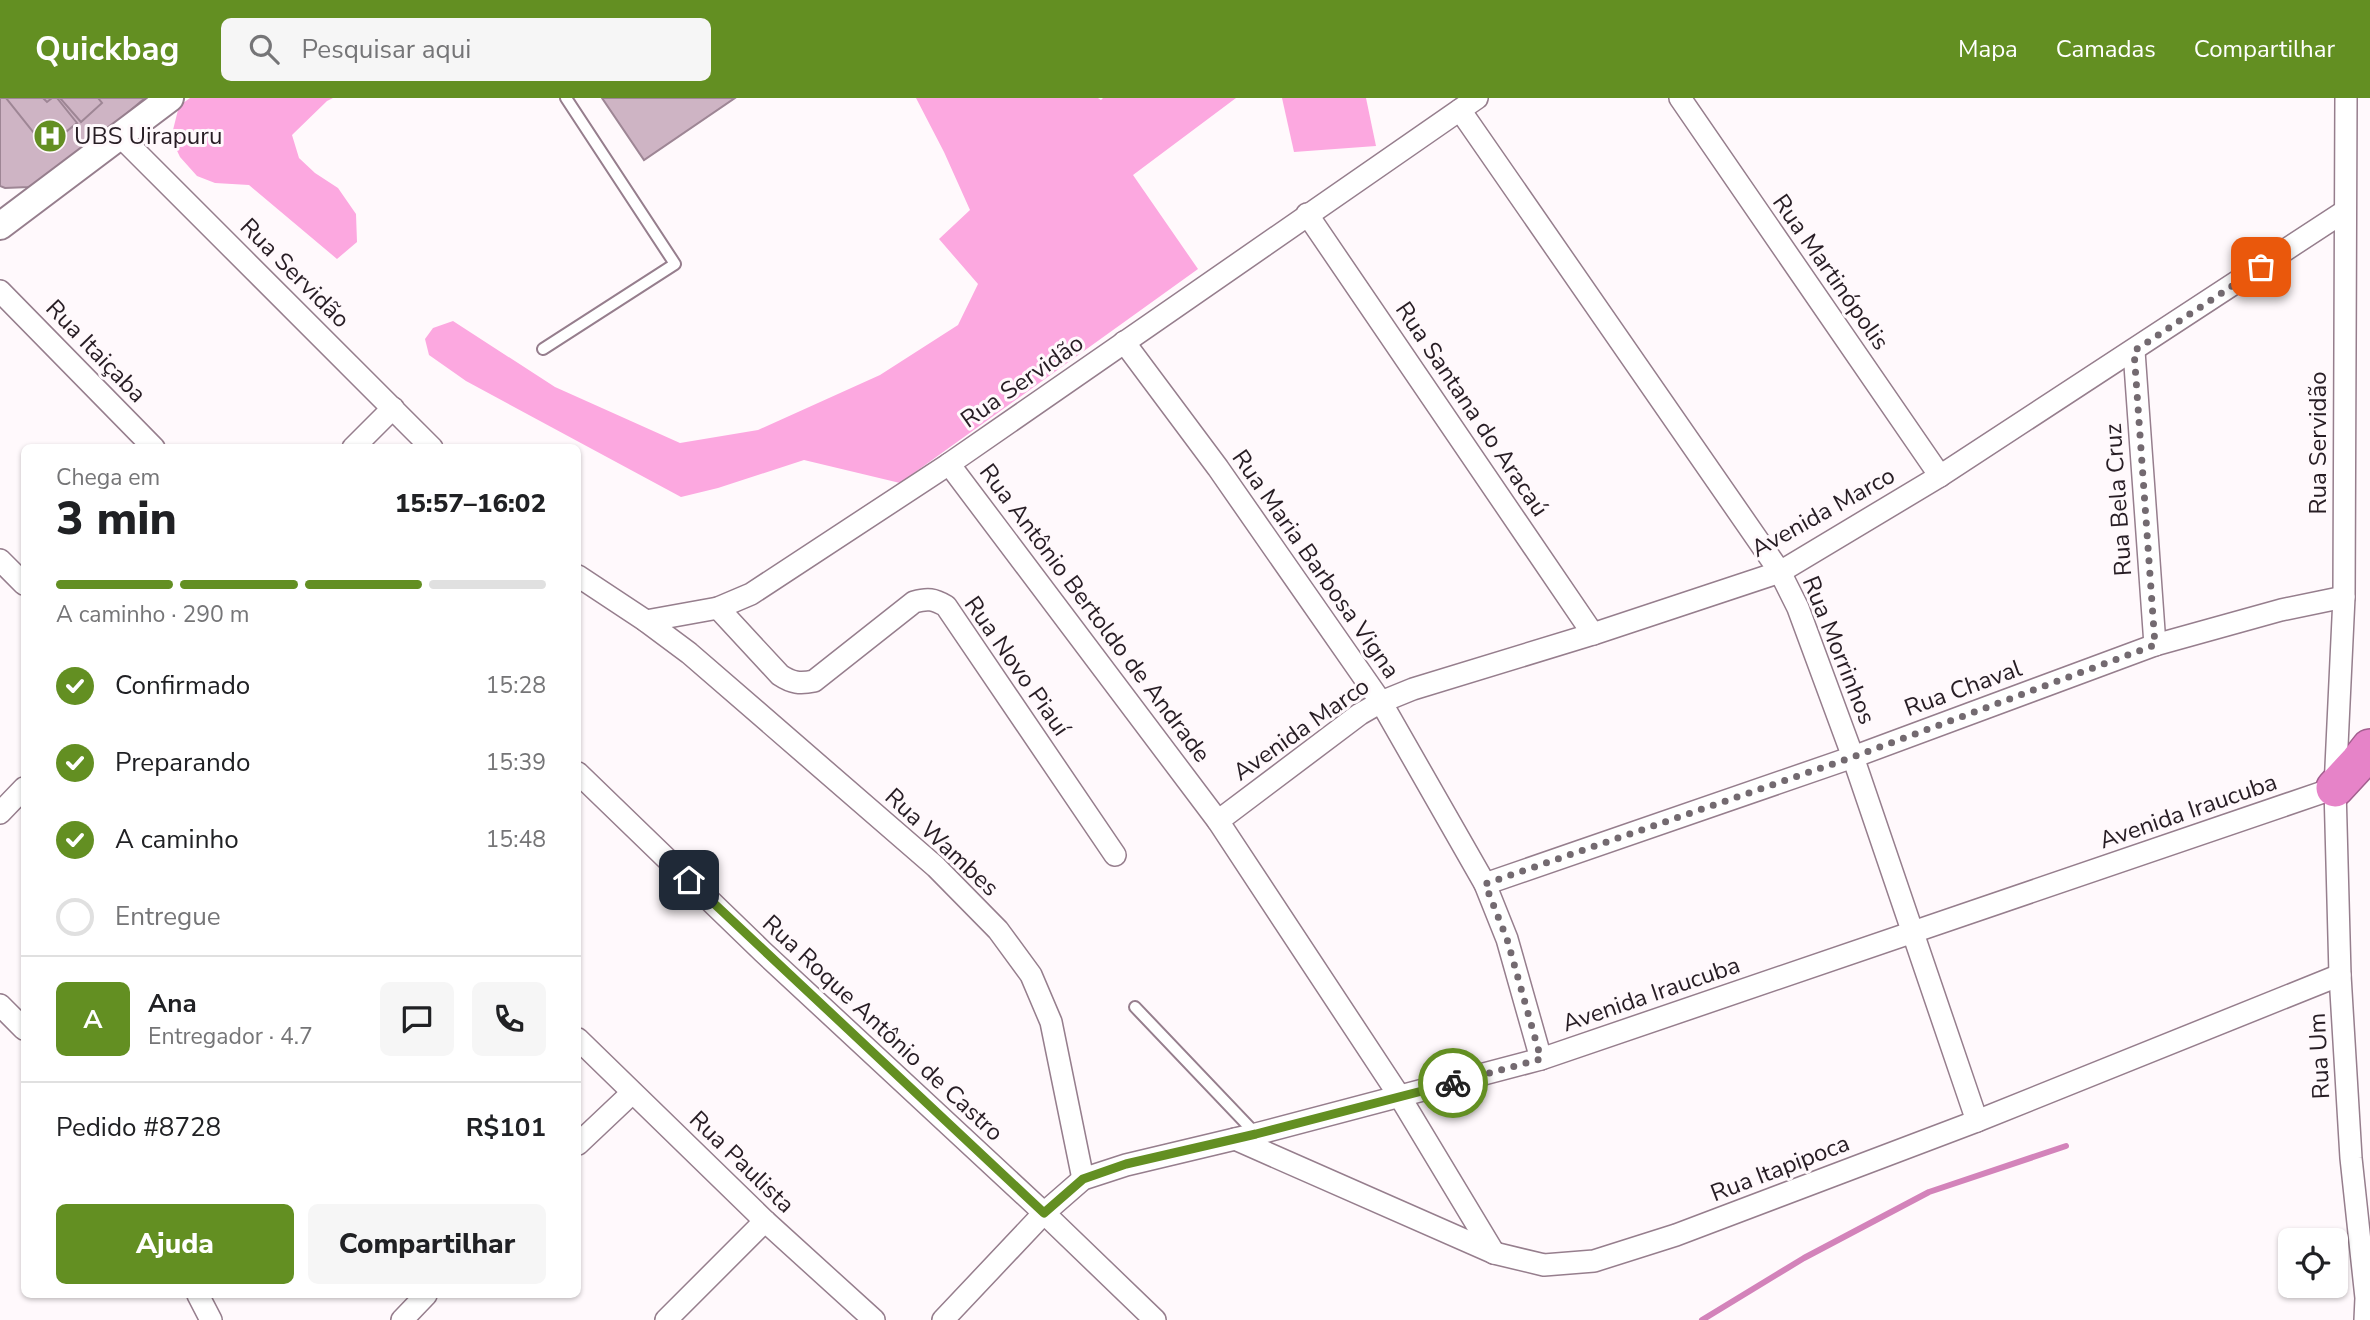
<!DOCTYPE html>
<html lang="pt">
<head>
<meta charset="utf-8">
<style>
	body { margin:0; font-family:"Nunito Sans",sans-serif; background:#f6f6f6; color:#202124; height:100vh; display:flex; flex-direction:column; font-size:26px; white-space:nowrap }
	* { box-sizing:border-box; margin:0 }
	p { font-size:23px; color:#757577 }
	.icon { flex:none; width:38px; height:38px; fill:none; stroke:currentColor; stroke-width:2; stroke-linecap:round; stroke-linejoin:round }
	.map { position:relative; flex:1; overflow:hidden }
	.panel { position:absolute; left:21px; top:346px; width:560px; height:854px; display:flex; flex-direction:column; background:#fff; border-radius:10px; box-shadow:0 2px 5px #0004 }
	.panel>* { flex:none }
	.controls { position:absolute; left:2278px; top:1130px; display:grid; gap:14px }
	.controls a { display:grid; place-items:center; width:70px; height:70px; border-radius:10px; background:#fff; box-shadow:0 2px 5px #0004; font-size:35px }
	.pin { position:absolute; display:grid; place-items:center; width:60px; height:60px; color:#fff; margin:-30px; border-radius:14px; box-shadow:0 4px 10px #0006 }
	.courier { position:absolute; display:grid; place-items:center; width:70px; height:70px; margin:-35px; border:5px solid #638f22; border-radius:50%; background:#fff; color:#222; box-shadow:0 2px 9px #0007 }
	.headline em { font-style:normal; font-weight:800 }
	.headline div { display:flex; flex-direction:column-reverse }
	.headline { display:flex; align-items:center; justify-content:space-between; height:119px; padding:0 35px }
	h1 { font-size:46px; font-weight:800; line-height:52px }
	.bar { display:grid; grid-template-columns:repeat(4,1fr); gap:10px 7px; align-content:center; height:84px; padding:0 35px }
	.bar i { height:9px; border-radius:5px; background:#e0e0e0 }
	.bar .on { background:#638f22 }
	.bar p { grid-column:span 4 }
	.line { display:flex; align-items:center; gap:18px; padding:0 35px; border-top:2px solid #e0e0e0 }
	.line div { flex:1 }
	.round { display:grid; place-items:center; flex:none; width:74px; height:74px; border-radius:10px; background:#f6f6f6 }
	ol { padding:0 35px; list-style:none }
	li { display:flex; align-items:center; gap:21px; height:77px }
	li p { margin-inline-start:auto }
	li .icon { padding:7px; border-radius:50%; background:#638f22; color:#fff; stroke-width:4 }
	li:last-child { color:#757577 }
	li i { width:38px; height:38px; border:4px solid #e0e0e0; border-radius:50% }
	.primary-button { display:flex; gap:14px; margin-top:auto; padding:14px 35px }
	.primary-button a { flex:1; height:80px; border-radius:10px; background:#638f22; color:#fff; font-size:28px; font-weight:800; line-height:80px; text-align:center }
	.primary-button a+a { background:#f6f6f6; color:#202124 }
	header { display:flex; align-items:center; gap:42px; box-sizing:border-box; height:98px; padding:0 35px; background:#638f22; color:#fff }
	header strong { font-size:33px }
	nav { display:flex; gap:38px; margin-inline-start:auto; font-size:24px }
	.search { width:490px; height:63px; background:#f6f6f6; display:flex; align-items:center; gap:18px; box-sizing:border-box; padding:0 24px; border-radius:10px; color:#757577; font-size:26px }
	.map>svg:first-child { display:block }
	.forest { fill:#fca8e0 }
	.lines { fill:none; stroke-linecap:round; stroke-linejoin:round }
	.stream { stroke:#d383ba; stroke-width:6 }
	.building { fill:#ceb4c4; stroke:#9e8695; stroke-width:2 }
	.service-casing { stroke:#967e8d; stroke-width:14 }
	.minor-casing { stroke:#967e8d; stroke-width:24 }
	.tertiary-casing { stroke:#967e8d; stroke-width:30 }
	.motorway-casing { stroke:#a35f8f; stroke-width:40 }
	.service { stroke:#fff; stroke-width:10 }
	.minor { stroke:#fff; stroke-width:21 }
	.tertiary { stroke:#fff; stroke-width:26 }
	.motorway { stroke:#e683c8; stroke-width:37 }
	.done { stroke:#736a70; stroke-width:7; stroke-dasharray:0 12.6 }
	.route { stroke:#638f22; stroke-width:9 }
	.labels { text-anchor:middle; dominant-baseline:central; stroke-width:6; stroke-linejoin:round; paint-order:stroke }
	.poi-label { font-size:24px; fill:#271d24; stroke:#fff9fc; text-anchor:start }
	.street-label { font-size:24px; fill:#271d24; stroke:#fff9fc }
</style>
</head>
<body>
<header>
<strong>Quickbag</strong>
<div class="search"><svg class="icon" aria-label="search" viewBox="0 0 24 24"><circle cx="10" cy="10" r="6"/><path d="M15 15l6 6"/></svg>Pesquisar aqui</div>
<nav><a>Mapa</a><a>Camadas</a><a>Compartilhar</a></nav>
</header>
<div class="map">
<svg width="2370" height="1222" viewBox="0 0 2370 1222">
	<rect width="100%" height="100%" fill="#fff9fc"/>
	<g class="forest">
		<polygon points="190,0 333,0 327,3 292,37 299,60 315,75 338,90 356,116 357,144 337,161 249,87 215,85 197,78 180,59 171,40 179,8"/>
		<polygon points="916,0 1098,0 1101,2 1103,0 1236,0 1133,77 1198,171 900,385 804,362 718,390 681,399 466,283 429,257 425,241 433,230 453,223 555,289 680,345 758,332 880,277 958,227 978,186 939,141 970,112 944,54"/>
		<polygon points="1282,0 1366,0 1376,48 1294,54"/>
	</g>
	<g class="lines">
		<polyline class="stream" points="1702,1222 1804,1160 1929,1094 2066,1048"/>
	</g>
	<g class="building">
		<polygon points="0,0 145,0 57,75 29,89 5,90 0,88"/>
		<polygon points="6,0 43,0 47,4 52,0 57,0 77,25 52,45 40,30 34,35"/>
		<polygon points="60,0 98,0 102,5 81,24"/>
		<polygon points="602,0 735,0 644,62"/>
	</g>
	<g class="lines">
		<defs>
			<g id="service">
				<polyline points="543,251 675,166 566,0"/>
				<polyline points="1135,909 1256,1036"/>
			</g>
			<g id="minor">
				<polyline points="1680,0 1940,378"/>
				<polyline points="2346,0 2344,499 2335,690 2340,877 2351,1060 2366,1200 2365,1222"/>
				<polyline points="1460,12 1780,474 1798,510 1853,659 1977,1023"/>
				<polyline points="120,38 432,350"/>
				<polyline points="1307,116 1593,536"/>
				<polyline points="0,193 154,350"/>
				<polyline points="1124,244 1218,370 1381,604 1485,786 1507,841 1541,961"/>
				<polyline points="2134,253 2155,547"/>
				<polyline points="353,350 393,310"/>
				<polyline points="949,366 1218,723 1400,999 1494,1155"/>
				<polyline points="0,462 24,486"/>
				<polyline points="578,478 646,523 689,555 936,769 998,832 1031,877 1051,924 1083,1081"/>
				<path d="M718,510L780,577C792,585 800,586 814,583L914,504C928,500 934,501 946,508L1115,757"/>
				<polyline points="646,523 718,510 751,496 949,366 1477,0"/>
				<polyline points="578,675 763,854 1044,1115 1155,1222"/>
				<polyline points="0,715 24,690"/>
				<polyline points="1218,723 1360,616 1381,604 1413,591 1593,536 1780,474 1940,378 2345,113"/>
				<polyline points="1485,786 1853,659 2155,547 2281,512 2344,499"/>
				<polyline points="0,907 24,931"/>
				<polyline points="578,941 765,1123 874,1222"/>
				<polyline points="1235,1041 1494,1155 1544,1167 1594,1163 1676,1137 1977,1023 2340,877"/>
				<polyline points="578,1046 632,995"/>
				<polyline points="198,1197 211,1222"/>
				<polyline points="402,1222 426,1197"/>
				<polyline points="666,1222 765,1123"/>
				<polyline points="943,1222 1044,1115 1083,1081 1126,1067 1256,1036 1541,961 2335,690"/>
			</g>
			<polyline id="tertiary" points="0,128 170,0"/>
			<polyline id="motorway" points="2335,690 2359,664 2370,650"/>
		</defs>
		<use href="#service" class="service-casing"/>
		<use href="#minor" class="minor-casing"/>
		<use href="#tertiary" class="tertiary-casing"/>
		<use href="#motorway" class="motorway-casing"/>
		<use href="#service" class="service"/>
		<use href="#minor" class="minor"/>
		<use href="#tertiary" class="tertiary"/>
		<use href="#motorway" class="motorway"/>
	</g>
	<g class="lines">
		<polyline class="done" points="1453,985 1541,961 1507,841 1485,786 1853,659 2155,547 2134,253 2261,169"/>
		<polyline class="route" points="689,782 1044,1115 1083,1081 1126,1066 1256,1036 1453,985"/>
	</g>
	<defs>
		<symbol id="hospital-disc" viewBox="-11 -11 22 22"><circle r="9.5" fill="#638f22" stroke="#fff9fc"/><path d="M-5-5h3v3.5h4V-5h3V5h-3V1.5h-4V5h-3Z" fill="#fff"/></symbol>
	</defs>
	<g fill-rule="evenodd">
		<use href="#hospital-disc" x="31" y="19" width="38" height="38"/>
	</g>
	<g class="labels">
		<g class="poi-label">
			<text x="74" y="38">UBS Uirapuru</text>
		</g>
		<g class="street-label">
			<text transform="translate(1831 174) rotate(55)">Rua Martinópolis</text>
			<text transform="translate(295 175) rotate(45)">Rua Servidão</text>
			<text transform="translate(96 253) rotate(46)">Rua Itaiçaba</text>
			<text transform="translate(1022 283) rotate(-35)">Rua Servidão</text>
			<text transform="translate(1472 311) rotate(56)">Rua Santana do Aracaú</text>
			<text transform="translate(2318 345) rotate(-90)">Rua Servidão</text>
			<text transform="translate(2118 402) rotate(-94)">Rua Bela Cruz</text>
			<text transform="translate(1823 414) rotate(-29)">Avenida Marco</text>
			<text transform="translate(1316 466) rotate(55)">Rua Maria Barbosa Vigna</text>
			<text transform="translate(1095 515) rotate(53)">Rua Antônio Bertoldo de Andrade</text>
			<text transform="translate(1839 552) rotate(68)">Rua Morrinhos</text>
			<text transform="translate(1017 568) rotate(55)">Rua Novo Piauí</text>
			<text transform="translate(1963 590) rotate(-20)">Rua Chaval</text>
			<text transform="translate(1301 631) rotate(-35)">Avenida Marco</text>
			<text transform="translate(2188 713) rotate(-19)">Avenida Iraucuba</text>
			<text transform="translate(942 744) rotate(43)">Rua Wambes</text>
			<text transform="translate(1651 896) rotate(-19)">Avenida Iraucuba</text>
			<text transform="translate(883 930) rotate(43)">Rua Roque Antônio de Castro</text>
			<text transform="translate(2319 958) rotate(-93)">Rua Um</text>
			<text transform="translate(742 1064) rotate(44)">Rua Paulista</text>
			<text transform="translate(1780 1070) rotate(-21)">Rua Itapipoca</text>
		</g>
	</g>
</svg>
<div class="controls">
<a><svg class="icon" aria-label="locate" viewBox="0 0 24 24"><circle cx="12" cy="12" r="6"/><path d="M12 2v4M12 18v4M2 12h4M18 12h4"/></svg></a>
</div>
<div class="pin" style="left:2261px;top:169px;background:#ea580c"><svg class="icon" aria-label="bag" viewBox="0 0 24 24"><path d="M5 8h14l-1 12H6zM9 8a3 3 0 0 1 6 0"/></svg></div>
<div class="pin" style="left:689px;top:782px;background:#1f2937"><svg class="icon" aria-label="home" viewBox="0 0 24 24"><path d="M3 11l9-7 9 7M6 9v11h12V9"/></svg></div>
<div class="courier" style="left:1453px;top:985px"><svg class="icon" aria-label="bike" viewBox="0 0 24 24"><circle cx="6" cy="16" r="4"/><circle cx="18" cy="16" r="4"/><path d="M6 16l4-8h5l3 8M10 8l3 8H6M13 5h3"/></svg></div>
<section class="panel">
<div class="headline"><div><h1>3 min</h1><p>Chega em</p></div><em>15:57–16:02</em></div>
<div class="bar"><i class="on"></i><i class="on"></i><i class="on"></i><i></i><p>A caminho · 290 m</p></div>
<ol>
<li><svg class="icon" aria-label="check" viewBox="0 0 24 24"><path d="M5 12l5 5 9-10"/></svg>Confirmado<p>15:28</p></li>
<li><svg class="icon" aria-label="check" viewBox="0 0 24 24"><path d="M5 12l5 5 9-10"/></svg>Preparando<p>15:39</p></li>
<li><svg class="icon" aria-label="check" viewBox="0 0 24 24"><path d="M5 12l5 5 9-10"/></svg>A caminho<p>15:48</p></li>
<li><i></i>Entregue</li>
</ol>
<div class="line" style="height:126px"><b class="round" style="background:#638f22;color:#fff">A</b><div><b>Ana</b><p>Entregador · 4.7</p></div><a class="round"><svg class="icon" aria-label="chat" viewBox="0 0 24 24"><path d="M4 5h16v11H9l-5 4z"/></svg></a><a class="round"><svg class="icon" aria-label="phone" viewBox="0 0 24 24"><path d="M5 4h4l2 5-3 2q2 4 5 5l2-3 5 2v4C11 20 4 13 5 4z"/></svg></a></div>
<div class="line" style="height:91px"><div>Pedido #8728</div><b>R$101</b></div>
<div class="primary-button"><a>Ajuda</a><a>Compartilhar</a></div>
</section>
</div>
</body>
</html>
